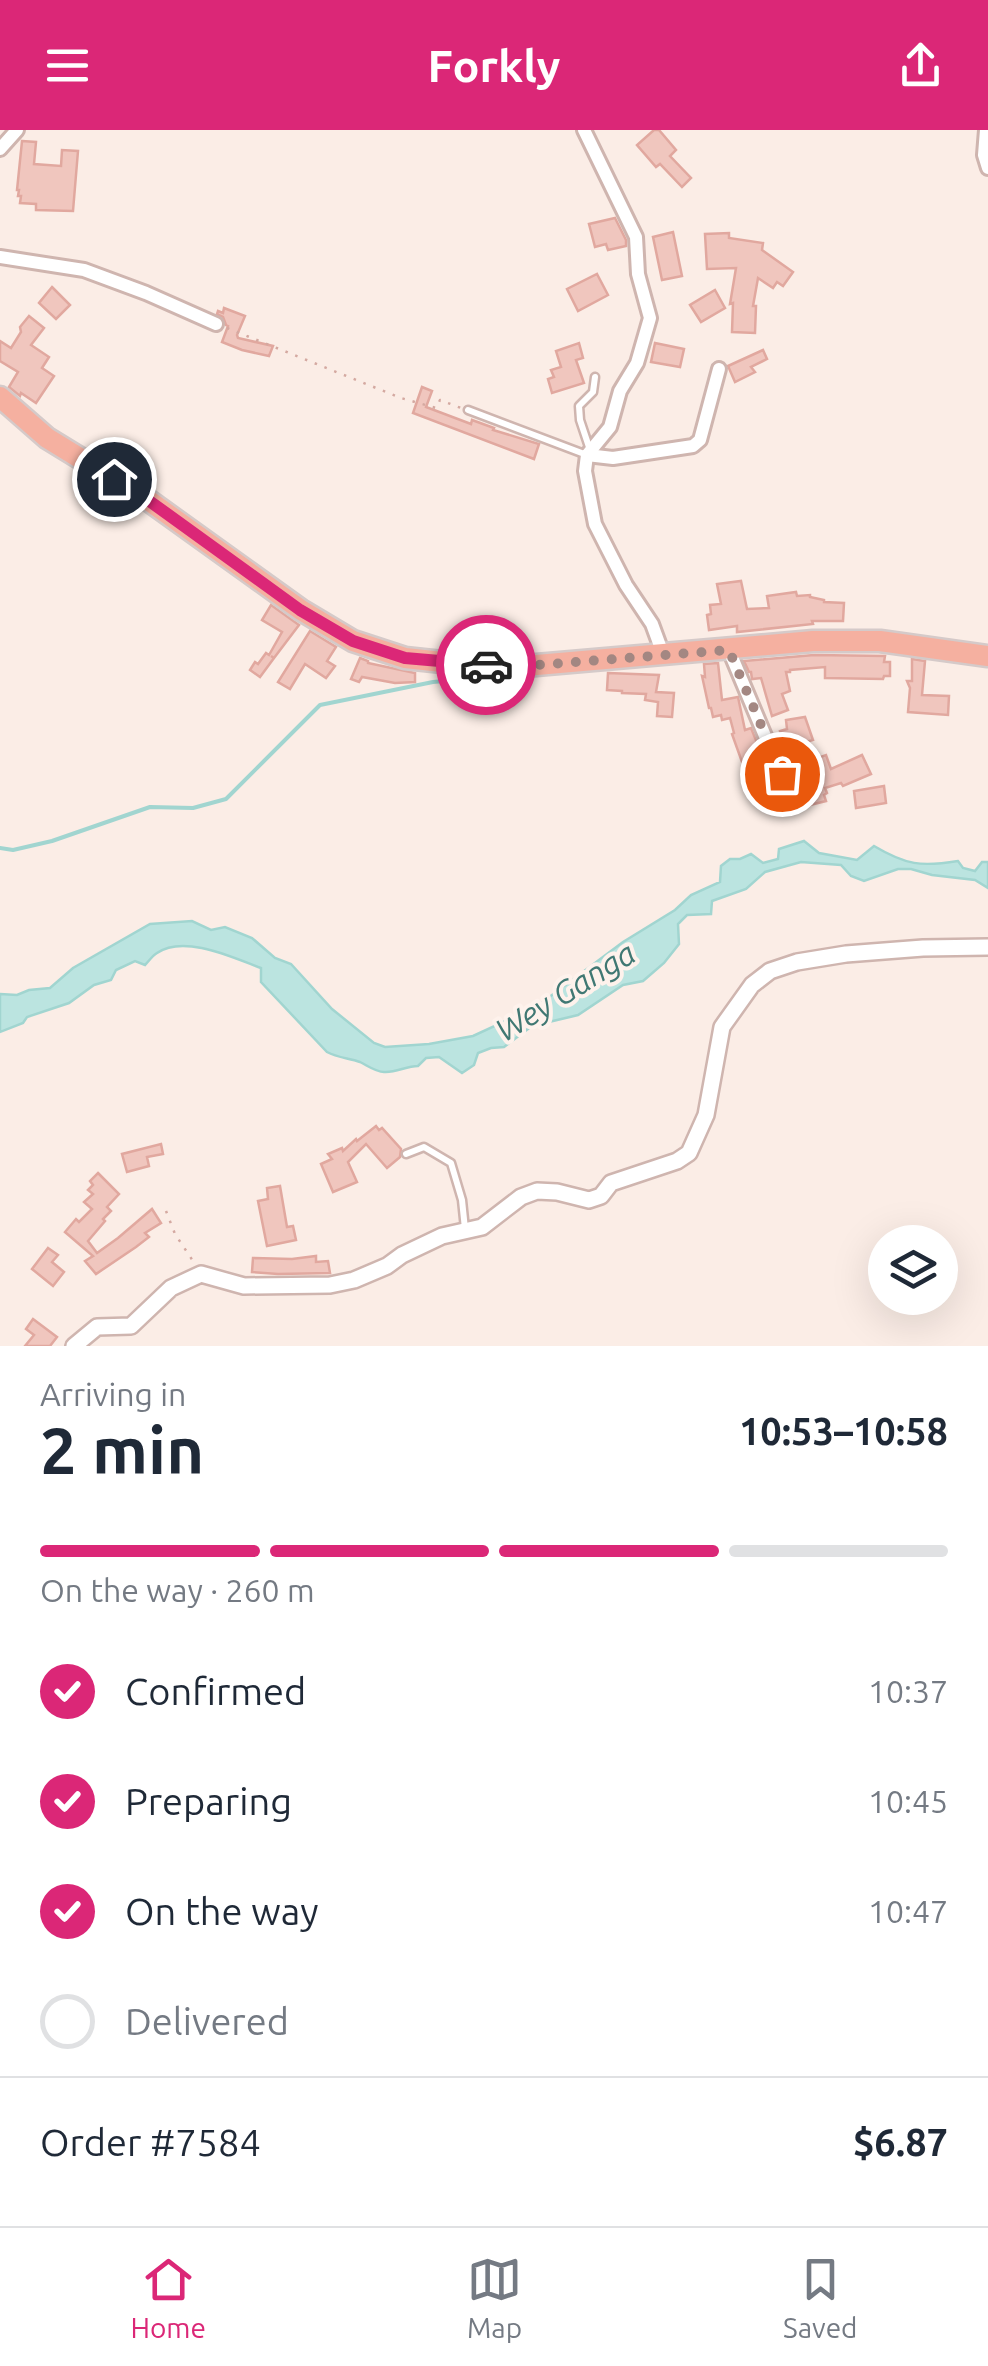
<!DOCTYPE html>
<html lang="en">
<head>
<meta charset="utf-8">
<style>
	body { margin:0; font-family:Ubuntu,sans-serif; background:#f6f6f7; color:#1f2937; height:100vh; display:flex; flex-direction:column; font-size:38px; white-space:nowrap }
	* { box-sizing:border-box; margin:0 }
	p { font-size:32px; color:#747a83 }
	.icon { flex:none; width:55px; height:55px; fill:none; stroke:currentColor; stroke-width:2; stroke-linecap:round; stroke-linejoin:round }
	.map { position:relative; height:1216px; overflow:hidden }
	.panel { display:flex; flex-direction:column; background:#fff; flex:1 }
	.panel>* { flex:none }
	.controls { position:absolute; left:868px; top:1095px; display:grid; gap:20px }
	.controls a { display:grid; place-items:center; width:90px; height:90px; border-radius:50%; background:#fff; box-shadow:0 10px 40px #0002; font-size:50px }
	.pin { position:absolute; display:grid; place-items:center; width:85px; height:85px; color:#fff; margin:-42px; border:5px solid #fff; border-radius:50%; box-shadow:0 2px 10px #0007 }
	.courier { position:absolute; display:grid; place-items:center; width:100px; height:100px; margin:-50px; border:8px solid #db2777; border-radius:50%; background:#fff; color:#222; box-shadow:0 2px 12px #0007 }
	.overview em { font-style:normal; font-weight:700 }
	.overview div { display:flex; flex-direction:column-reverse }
	.overview { display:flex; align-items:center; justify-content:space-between; height:170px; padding:0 40px }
	h1 { font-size:65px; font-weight:700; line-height:75px }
	.bar { display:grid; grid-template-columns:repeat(4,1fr); gap:15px 10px; align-content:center; height:120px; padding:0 40px }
	.bar i { height:12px; border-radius:8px; background:#e0e1e3 }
	.bar .active { background:#db2777 }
	.bar p { grid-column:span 4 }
	.line { display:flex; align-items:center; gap:25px; padding:0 40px; border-top:2px solid #e0e1e3 }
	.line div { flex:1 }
	ol { padding:0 40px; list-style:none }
	li { display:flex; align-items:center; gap:30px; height:110px }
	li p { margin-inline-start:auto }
	li .icon { padding:10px; border-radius:50%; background:#db2777; color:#fff; stroke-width:4 }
	li:last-child { color:#747a83 }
	li i { width:55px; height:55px; border:5px solid #e0e1e3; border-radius:50% }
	header { display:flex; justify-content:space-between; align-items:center; height:130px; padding:0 40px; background:#db2777; color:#fff; font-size:45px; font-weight:700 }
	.tabs { display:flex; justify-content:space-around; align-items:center; height:140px; border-top:2px solid #e0e1e3; background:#fff; font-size:28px; color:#747a83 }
	.tabs a { display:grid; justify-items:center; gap:5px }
	.tabs .active { color:#db2777 }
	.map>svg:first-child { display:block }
	.water { fill:#bbe4e0; stroke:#a1d5d0; stroke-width:2.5 }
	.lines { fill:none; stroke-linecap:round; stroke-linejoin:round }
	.stream { stroke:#a1d5d0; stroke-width:4 }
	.building { fill:#f0c6be; stroke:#e1a89f; stroke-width:2.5 }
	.service-casing { stroke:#cfb5af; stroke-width:11 }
	.minor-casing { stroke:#cfb5af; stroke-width:18 }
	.tertiary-casing { stroke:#cfb5af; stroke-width:20 }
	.trunk-casing { stroke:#d5cac9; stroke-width:25 }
	.path { stroke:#d4a9a1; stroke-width:2.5; stroke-dasharray:2.5 8; stroke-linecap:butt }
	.service { stroke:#fff; stroke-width:6 }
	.minor { stroke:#fff; stroke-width:12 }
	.tertiary { stroke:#fff; stroke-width:15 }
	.trunk { stroke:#f5b0a0; stroke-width:20 }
	.done { stroke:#a38782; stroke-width:10; stroke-dasharray:0 18 }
	.route { stroke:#db2777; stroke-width:12 }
	.labels { text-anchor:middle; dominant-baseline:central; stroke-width:8; stroke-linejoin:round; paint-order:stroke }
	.water-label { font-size:32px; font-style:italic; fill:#407873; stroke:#fef2ec }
</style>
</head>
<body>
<header><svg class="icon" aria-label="menu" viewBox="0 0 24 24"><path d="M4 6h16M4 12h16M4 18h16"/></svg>Forkly<svg class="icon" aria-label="share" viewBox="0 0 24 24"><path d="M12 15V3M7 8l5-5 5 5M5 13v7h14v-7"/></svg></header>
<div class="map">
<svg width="988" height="1216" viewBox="0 0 988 1216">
	<rect width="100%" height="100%" fill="#fbede6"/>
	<path class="water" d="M804,711L819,723L857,730L874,716C906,735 921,737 958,731L963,738L975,741L982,732H988V758L975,750L932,745L911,739H898L864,751L851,746L841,735L801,732L765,742L746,759L712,771L711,784L687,785L678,794L679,814L664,833L643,851L623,855L578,885L532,896L504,917L491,918L478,923L474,935L462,943L439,927L426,928L418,936C406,936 396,943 384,942C376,942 368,936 360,932C349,928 338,928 327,922L261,852V838C234,828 184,804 157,823C152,826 149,831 145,835L135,831L116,840L111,850L94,855L69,873L27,887L23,893L0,902V864L17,865L29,860L50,858L73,838L150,794L192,791L211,800L225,797L252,808L275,828L291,834L332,879L374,913L385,917L429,914L473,906L536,877L623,812L675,780L691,765L720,752L721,736L730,729H740L751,724L763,733L778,729L779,719Z"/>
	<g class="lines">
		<polyline class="stream" points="0,718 13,720 52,711 150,677 193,678 226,669 320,575 433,552 509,545"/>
	</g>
	<g class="building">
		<polygon points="654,0 659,0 676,20 670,26 691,48 682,57 660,34 656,37 637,15"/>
		<polygon points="22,11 36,12 34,34 61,36 62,20 78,21 73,81 36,80 36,74 20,73 21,66 18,66 19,60 17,60"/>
		<polygon points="615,88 626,110 626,116 608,120 606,114 595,117 589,94"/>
		<polygon points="673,102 682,146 662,150 653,107"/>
		<polygon points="729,103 729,108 763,113 762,120 793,142 783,156 777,152 773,158 758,148 753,176 756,176 755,203 732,202 733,173 730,174 736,138 707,139 705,104"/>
		<polygon points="597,144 608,165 578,181 567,159"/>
		<polygon points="52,157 70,175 56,189 39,173"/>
		<polygon points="715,160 725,178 701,192 690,175"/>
		<polygon points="224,178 245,186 237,205 238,208 273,216 269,226 242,220 222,212 228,196 226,195 223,187 217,184 218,181 223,183"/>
		<polygon points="29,186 44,198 31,215 49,227 42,238 54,246 36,273 21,263 20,266 9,257 18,242 0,231 0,211 11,218 21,202 20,197"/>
		<polygon points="579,213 583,228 576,230 584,253 552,263 548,249 554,247 551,240 561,237 556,221"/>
		<polygon points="655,213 684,219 680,237 651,232"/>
		<polygon points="763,220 767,229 751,237 755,242 735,252 728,236"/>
		<polygon points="422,257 432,261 426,277 471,294 472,290 494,298 493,300 539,314 534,329 413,283"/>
		<polygon points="741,451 747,479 769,478 767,466 796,462 797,466 810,465 810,467 824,470 824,472 844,473 843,491 812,491 813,494 737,502 737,496 709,500 707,485 711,484 710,475 721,474 717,454"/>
		<polygon points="271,475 299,495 274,528 271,526 274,528 260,547 250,540 255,532 258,534 266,523 269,525 282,502 262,490"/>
		<polygon points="310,501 336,517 327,531 335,536 326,548 305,534 290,559 278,552"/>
		<polygon points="814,525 885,526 884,532 890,532 890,546 884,546 883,549 825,548 825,537 790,540 790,542 786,542 790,561 782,564 788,580 772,586 761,548 752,549 751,542 749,542 744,531"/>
		<polygon points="360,528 368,531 368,533 415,543 415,552 395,553 362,547 359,552 351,549"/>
		<polygon points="912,529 925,531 922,565 949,566 948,585 908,582 910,558 907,551 912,551"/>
		<polygon points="718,533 722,570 738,567 745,600 751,598 762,625 742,632 732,604 734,603 730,588 722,590 721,585 713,587 711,578 709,578 702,546 705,547 704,534"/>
		<polygon points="608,543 659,545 656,562 674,563 672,587 657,586 658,572 645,570 646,564 622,563 622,561 607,560"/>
		<polygon points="805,587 813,610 806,612 812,630 826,625 831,639 862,625 871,644 843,656 841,653 825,658 827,663 824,665 826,671 810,675 807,666 811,664 803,639 793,641 780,601 787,599 786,590"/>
		<polygon points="884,656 886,673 856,678 854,661"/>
		<polygon points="376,996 379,1000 382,998 401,1019 400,1027 387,1038 366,1014 348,1032 357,1052 333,1062 321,1034 332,1029 328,1024 342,1018 343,1021 356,1009 357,1011"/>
		<polygon points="161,1014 163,1024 147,1027 149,1036 127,1042 122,1024"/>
		<polygon points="98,1043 119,1064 107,1077 111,1081 103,1089 105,1091 88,1111 97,1123 118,1108 152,1079 161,1093 145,1103 149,1107 136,1117 96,1144 85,1131 93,1126 65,1102 76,1089 79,1092 92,1079 84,1072 93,1064 88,1060 93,1055 90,1051"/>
		<polygon points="280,1056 287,1097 293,1096 296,1110 267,1116 258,1071 268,1069 267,1058"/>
		<polygon points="48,1118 58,1125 52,1132 64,1142 53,1156 32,1139"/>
		<polygon points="316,1126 316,1132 328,1131 330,1143 278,1144 252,1142 253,1128 292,1129"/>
		<polygon points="33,1189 57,1207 50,1216 25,1216 34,1205 26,1199"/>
	</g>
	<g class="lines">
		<defs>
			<g id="service">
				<polyline points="468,280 587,325"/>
				<polyline points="590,320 580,290 579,276 593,262 595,247"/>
				<polyline points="406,1024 424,1017 451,1033 462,1070 465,1099"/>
			</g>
			<g id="minor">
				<polyline points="584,0 636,107 638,144 650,188 637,233 620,261 610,297 587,325 585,341 595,394 626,455 652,494 663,524"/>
				<polyline points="986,0 984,25 988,38"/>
				<polyline points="0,19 17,0"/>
				<polyline points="0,127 84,140 146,163 216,194"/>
				<polyline points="587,325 613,328 693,316 700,310 719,239"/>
				<polyline points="729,520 781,644"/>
			</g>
			<polyline id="tertiary" points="74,1216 97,1197 131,1196 171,1158 201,1144 244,1156 330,1155 354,1150 387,1136 402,1125 442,1106 482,1097 521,1067 537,1061 557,1062 589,1070 601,1066 611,1053 677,1031 689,1023 706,985 722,897 752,855 770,841 797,832 846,824 923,818 988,817"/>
			<polyline id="trunk" points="0,267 47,308 148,370 301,480 353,511 405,528 461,534 525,536 813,511 880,511 988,526"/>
		</defs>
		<use href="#service" class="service-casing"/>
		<use href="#minor" class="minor-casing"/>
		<use href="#tertiary" class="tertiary-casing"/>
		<use href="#trunk" class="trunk-casing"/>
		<g class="path">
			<polyline points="227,198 401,268 436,278 440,270 461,278"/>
			<polyline points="166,1081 175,1104 195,1134"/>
		</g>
		<use href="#service" class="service"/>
		<use href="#minor" class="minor"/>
		<use href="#tertiary" class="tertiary"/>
		<use href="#trunk" class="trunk"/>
	</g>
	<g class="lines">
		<polyline class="done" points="486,535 525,536 729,520 782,644"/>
		<polyline class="route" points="114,349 148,370 300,480 353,511 405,528 486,535"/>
	</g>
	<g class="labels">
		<g class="water-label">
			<text transform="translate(565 861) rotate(-32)">Wey Ganga</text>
		</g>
	</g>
</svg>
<div class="controls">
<a><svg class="icon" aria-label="layers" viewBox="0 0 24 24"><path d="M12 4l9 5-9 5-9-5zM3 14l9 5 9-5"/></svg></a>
</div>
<div class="pin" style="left:782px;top:644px;background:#ea580c"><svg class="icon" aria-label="bag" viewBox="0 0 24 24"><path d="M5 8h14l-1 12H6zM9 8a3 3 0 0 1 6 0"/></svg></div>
<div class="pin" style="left:114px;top:349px;background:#1f2937"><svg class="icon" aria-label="home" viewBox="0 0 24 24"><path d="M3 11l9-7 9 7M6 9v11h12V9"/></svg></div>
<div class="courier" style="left:486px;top:535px"><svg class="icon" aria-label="car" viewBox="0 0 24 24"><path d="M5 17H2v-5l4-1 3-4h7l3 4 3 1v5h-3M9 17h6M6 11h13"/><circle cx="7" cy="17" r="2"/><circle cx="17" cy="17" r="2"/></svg></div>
</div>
<section class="panel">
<div class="overview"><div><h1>2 min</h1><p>Arriving in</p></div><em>10:53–10:58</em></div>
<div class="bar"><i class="active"></i><i class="active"></i><i class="active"></i><i></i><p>On the way · 260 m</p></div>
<ol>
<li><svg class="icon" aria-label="check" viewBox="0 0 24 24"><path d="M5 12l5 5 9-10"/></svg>Confirmed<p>10:37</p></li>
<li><svg class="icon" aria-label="check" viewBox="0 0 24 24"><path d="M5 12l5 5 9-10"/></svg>Preparing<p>10:45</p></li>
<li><svg class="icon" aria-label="check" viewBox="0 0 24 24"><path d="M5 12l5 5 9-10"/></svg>On the way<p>10:47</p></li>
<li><i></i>Delivered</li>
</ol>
<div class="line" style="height:130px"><div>Order #7584</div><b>$6.87</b></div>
</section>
<nav class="tabs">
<a class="active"><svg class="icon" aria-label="home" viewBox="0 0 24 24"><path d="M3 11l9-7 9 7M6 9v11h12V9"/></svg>Home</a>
<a><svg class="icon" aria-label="map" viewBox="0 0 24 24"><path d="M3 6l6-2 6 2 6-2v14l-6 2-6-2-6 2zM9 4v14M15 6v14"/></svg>Map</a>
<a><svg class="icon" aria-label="saved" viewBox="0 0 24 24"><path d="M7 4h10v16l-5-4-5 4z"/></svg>Saved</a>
</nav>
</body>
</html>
